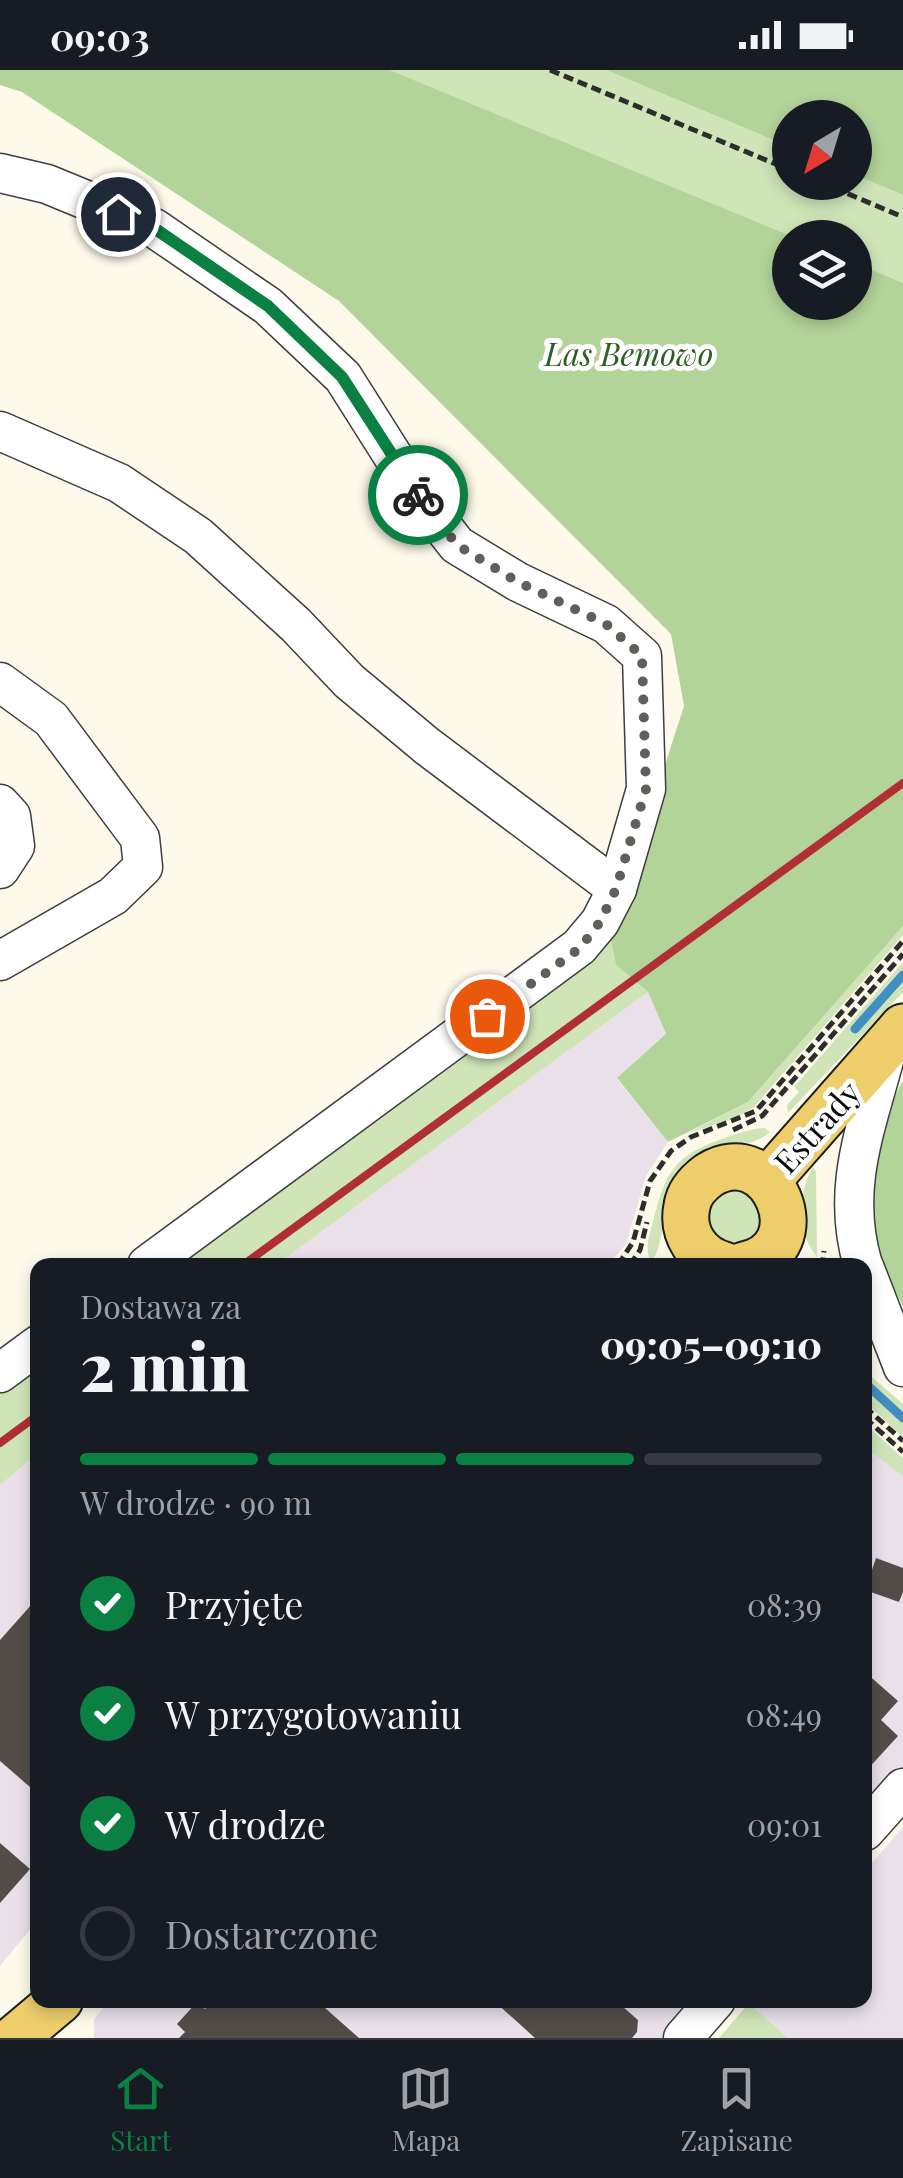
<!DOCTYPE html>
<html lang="pl">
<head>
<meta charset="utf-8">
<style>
	body { margin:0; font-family:"Playfair Display",serif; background:#20242c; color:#f1f3f6; height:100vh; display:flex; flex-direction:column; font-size:38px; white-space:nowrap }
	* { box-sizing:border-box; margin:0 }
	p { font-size:32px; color:#9ea1a6 }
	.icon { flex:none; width:55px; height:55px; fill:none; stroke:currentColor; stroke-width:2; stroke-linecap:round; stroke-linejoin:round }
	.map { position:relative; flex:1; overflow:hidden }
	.panel { position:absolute; left:30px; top:1188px; width:842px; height:750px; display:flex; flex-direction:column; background:#171b24; border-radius:20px; box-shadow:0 5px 15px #0003 }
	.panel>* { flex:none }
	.needle { width:65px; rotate:218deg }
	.buttons { position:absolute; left:772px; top:30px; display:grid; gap:20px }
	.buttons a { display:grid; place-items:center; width:100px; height:100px; border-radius:50%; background:#171b24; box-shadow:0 5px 15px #0003; font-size:50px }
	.pin { position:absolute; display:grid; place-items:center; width:85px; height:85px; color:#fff; margin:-42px; border:5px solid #fff; border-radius:50%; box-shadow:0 2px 10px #0007 }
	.courier { position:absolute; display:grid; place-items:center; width:100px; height:100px; margin:-50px; border:8px solid #0b8043; border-radius:50%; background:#fff; color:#222; box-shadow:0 2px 12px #0007 }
	.summary em { font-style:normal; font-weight:800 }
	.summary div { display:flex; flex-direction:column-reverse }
	.summary { display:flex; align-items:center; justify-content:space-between; height:170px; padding:0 50px }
	h1 { font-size:65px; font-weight:800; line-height:75px }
	.bar { display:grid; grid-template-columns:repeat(4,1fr); gap:15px 10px; align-content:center; height:120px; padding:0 50px }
	.bar i { height:12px; border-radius:8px; background:#363941 }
	.bar .selected { background:#0b8043 }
	.bar p { grid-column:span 4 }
	ol { padding:0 50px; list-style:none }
	li { display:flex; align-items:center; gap:30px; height:110px }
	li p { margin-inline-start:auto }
	li .icon { padding:10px; border-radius:50%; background:#0b8043; color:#fff; stroke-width:4 }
	li:last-child { color:#9ea1a6 }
	li i { width:55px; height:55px; border:5px solid #363941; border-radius:50% }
	.status { display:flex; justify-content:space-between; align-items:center; height:70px; padding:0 50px; background:#171b24; direction:ltr }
	.status svg { height:28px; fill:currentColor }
	.dock { display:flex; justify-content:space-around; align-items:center; height:140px; border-top:2px solid #363941; background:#171b24; font-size:28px; color:#9ea1a6 }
	.dock a { display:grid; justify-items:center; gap:5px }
	.dock .selected { color:#0b8043 }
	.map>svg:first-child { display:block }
	.industrial { fill:#e9e0ea }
	.green { fill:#cfe5b8; fill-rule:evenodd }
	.forest { fill:#b3d499 }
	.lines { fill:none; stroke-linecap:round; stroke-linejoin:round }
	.stream { stroke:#418ec2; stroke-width:9 }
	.building { fill:#534d49 }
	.minor-casing { stroke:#3e3e3e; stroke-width:41 }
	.major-casing { stroke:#1c1c1c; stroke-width:49 }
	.path { stroke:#2d2d2d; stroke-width:5; stroke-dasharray:10 5; stroke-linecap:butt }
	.minor { stroke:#fff; stroke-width:38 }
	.major { stroke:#edce6b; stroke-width:45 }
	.rail { stroke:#b02f35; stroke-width:8 }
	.done { stroke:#605f59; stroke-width:10; stroke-dasharray:0 18 }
	.route { stroke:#0b8043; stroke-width:12 }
	.labels { text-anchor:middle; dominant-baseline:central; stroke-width:10; stroke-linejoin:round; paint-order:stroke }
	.park-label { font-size:32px; font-style:italic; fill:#2e5d22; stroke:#fff }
	.street-label { font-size:32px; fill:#0b0b0b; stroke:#fff }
</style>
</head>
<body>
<div class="status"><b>09:03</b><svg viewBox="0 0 49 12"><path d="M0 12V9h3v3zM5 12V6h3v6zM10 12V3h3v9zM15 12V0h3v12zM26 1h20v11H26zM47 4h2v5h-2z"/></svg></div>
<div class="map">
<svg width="903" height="1968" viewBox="0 0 903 1968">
	<rect width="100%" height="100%" fill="#fdfaeb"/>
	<g class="industrial">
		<polygon points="648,922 666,965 617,1009 668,1072 646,1106 626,1174 608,1195 276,1195"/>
		<polygon points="865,1356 903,1390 903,1696 865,1739"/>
		<polygon points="37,1384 37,1851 0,1896 0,1415"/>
		<polygon points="903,1757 903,1968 788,1968 749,1933 752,1930 865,1930 865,1801"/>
		<polygon points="110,1930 695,1930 662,1968 94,1968 94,1949"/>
	</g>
	<g class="green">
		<path d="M390,0H606L790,77V112H855V105L903,125V564L556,69ZM790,168H855V232H790Z"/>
		<polygon points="903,856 903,865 754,1037 739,1046 684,1065 748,1032"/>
		<polygon points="610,867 616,895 648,922 276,1195 171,1195"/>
		<polygon points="903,892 903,922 788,1043 787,1035 799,1022 794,1017"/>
		<path d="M764,1058L770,1062C748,1082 713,1072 688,1091C653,1118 673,1161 651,1193C644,1179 650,1163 654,1148C665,1104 674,1086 719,1070C734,1065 748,1059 764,1058Z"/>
		<path d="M813,1097L816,1102L817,1187C797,1164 797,1123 813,1097Z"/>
		<path d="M729,1117L758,1125L763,1161L739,1177C714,1172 707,1161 707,1136Z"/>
		<polygon points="37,1295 37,1384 0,1415 0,1323"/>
		<polygon points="865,1301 903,1334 903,1367 865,1332"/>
		<polygon points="865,1354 903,1388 903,1406 865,1377"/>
		<polygon points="749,1933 788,1968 719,1968"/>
	</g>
	<g class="forest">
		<polygon points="0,0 390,0 793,167 790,168 790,232 855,232 855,193 903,213 903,856 748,1032 668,1072 617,1008 666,964 648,922 616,895 610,867 684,636 671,564 339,231 22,22 0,15"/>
		<polygon points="606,0 903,0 903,125 855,105 855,48 790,48 790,77"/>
		<path d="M903,1011V1236C869,1173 859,1115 887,1047C891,1035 896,1022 903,1011Z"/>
	</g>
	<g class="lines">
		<g class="stream">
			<polyline points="855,959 903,905"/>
			<polyline points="865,1313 903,1348"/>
		</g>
	</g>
	<g class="building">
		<polygon points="876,1488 903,1498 903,1522 899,1532 865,1520"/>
		<polygon points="32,1534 38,1538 38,1724 0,1691 0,1570"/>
		<polygon points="865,1602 898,1631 881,1650 898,1666 865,1702"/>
		<polygon points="0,1773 30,1799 0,1833"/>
		<polygon points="213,1930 316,1930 359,1968 179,1968 185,1962 177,1954 197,1932 205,1939"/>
		<polygon points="493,1930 615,1930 638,1950 637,1962 632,1968 535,1968"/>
	</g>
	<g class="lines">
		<defs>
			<g id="minor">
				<polyline points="0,103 47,114 154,158 268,236 343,307 417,424 457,475 518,512 606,554 642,586 646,719 617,819 600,852 579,877 147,1195"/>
				<polyline points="0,361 119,413 198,466 296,555 349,611 427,676 617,819"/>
				<polyline points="0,612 51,649 140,768 143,797 113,826 0,891"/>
				<polyline points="0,734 11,746 15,776 0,799"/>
				<path d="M863,1195C839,1115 869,1052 888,975"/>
				<polyline points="865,1199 903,1297"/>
				<polyline points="0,1303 38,1275"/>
				<polyline points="865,1761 903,1718"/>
				<polyline points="683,1968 716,1930"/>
			</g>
			<g id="major">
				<polyline points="768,1110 903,957"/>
				<path d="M724,1195C698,1188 681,1164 687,1136C689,1123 698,1113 709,1105C771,1066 821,1179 744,1195"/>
				<polyline points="15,1968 60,1930"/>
			</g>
		</defs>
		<use href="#minor" class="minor-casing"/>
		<use href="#major" class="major-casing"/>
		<g class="path">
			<polyline points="550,0 790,100"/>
			<polyline points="820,112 903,147"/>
			<polyline points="733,1060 762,1046 903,884"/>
			<polyline points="618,1195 633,1172 650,1111 671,1081 691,1067 756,1041 903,871"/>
			<polyline points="630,1195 640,1180 647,1152"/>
			<polyline points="817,1195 823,1189 824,1181"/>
			<polyline points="865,1337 903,1371"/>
			<polyline points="865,1348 903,1382"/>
		</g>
		<use href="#minor" class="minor"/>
		<use href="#major" class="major"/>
		<g class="rail">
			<polyline points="243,1195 903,713"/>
			<polyline points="0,1373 38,1345"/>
		</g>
	</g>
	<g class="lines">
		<polyline class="done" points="418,425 457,475 518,512 606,554 642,586 646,719 616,819 600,852 580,878 487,946"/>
		<polyline class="route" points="118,144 154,158 268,236 342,307 418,425"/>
	</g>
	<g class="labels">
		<g class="park-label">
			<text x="629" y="282">Las Bemowo</text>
		</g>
		<g class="street-label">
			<text transform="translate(816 1056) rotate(-48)">Estrady</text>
		</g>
	</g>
</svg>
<div class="buttons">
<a><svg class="needle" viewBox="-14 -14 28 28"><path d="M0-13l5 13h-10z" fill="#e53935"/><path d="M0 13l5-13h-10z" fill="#9ea1a6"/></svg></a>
<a><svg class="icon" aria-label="layers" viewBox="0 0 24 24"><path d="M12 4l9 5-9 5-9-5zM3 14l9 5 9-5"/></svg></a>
</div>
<div class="pin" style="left:487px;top:946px;background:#ea580c"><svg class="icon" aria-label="bag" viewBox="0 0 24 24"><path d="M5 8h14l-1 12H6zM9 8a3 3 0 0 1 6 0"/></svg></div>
<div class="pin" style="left:118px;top:144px;background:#1f2937"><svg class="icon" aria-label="home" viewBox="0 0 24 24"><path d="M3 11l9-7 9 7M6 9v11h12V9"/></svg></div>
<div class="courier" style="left:418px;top:425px"><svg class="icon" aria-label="bike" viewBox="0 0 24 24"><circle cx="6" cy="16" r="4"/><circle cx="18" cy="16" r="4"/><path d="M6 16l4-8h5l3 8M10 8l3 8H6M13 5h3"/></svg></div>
<section class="panel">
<div class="summary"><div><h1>2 min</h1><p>Dostawa za</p></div><em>09:05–09:10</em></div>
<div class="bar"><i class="selected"></i><i class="selected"></i><i class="selected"></i><i></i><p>W drodze · 90 m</p></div>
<ol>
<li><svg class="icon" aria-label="check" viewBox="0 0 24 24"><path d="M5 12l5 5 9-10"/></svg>Przyjęte<p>08:39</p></li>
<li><svg class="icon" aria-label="check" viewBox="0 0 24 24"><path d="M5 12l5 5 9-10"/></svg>W przygotowaniu<p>08:49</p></li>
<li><svg class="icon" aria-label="check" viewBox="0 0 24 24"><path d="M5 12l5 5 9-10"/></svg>W drodze<p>09:01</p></li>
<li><i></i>Dostarczone</li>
</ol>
</section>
</div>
<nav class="dock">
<a class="selected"><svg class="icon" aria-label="home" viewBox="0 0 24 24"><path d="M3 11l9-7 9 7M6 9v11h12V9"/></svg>Start</a>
<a><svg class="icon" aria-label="map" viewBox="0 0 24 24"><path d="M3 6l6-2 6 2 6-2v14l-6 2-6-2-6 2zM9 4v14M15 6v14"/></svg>Mapa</a>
<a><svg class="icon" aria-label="saved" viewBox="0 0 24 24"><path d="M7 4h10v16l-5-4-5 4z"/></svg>Zapisane</a>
</nav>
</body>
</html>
